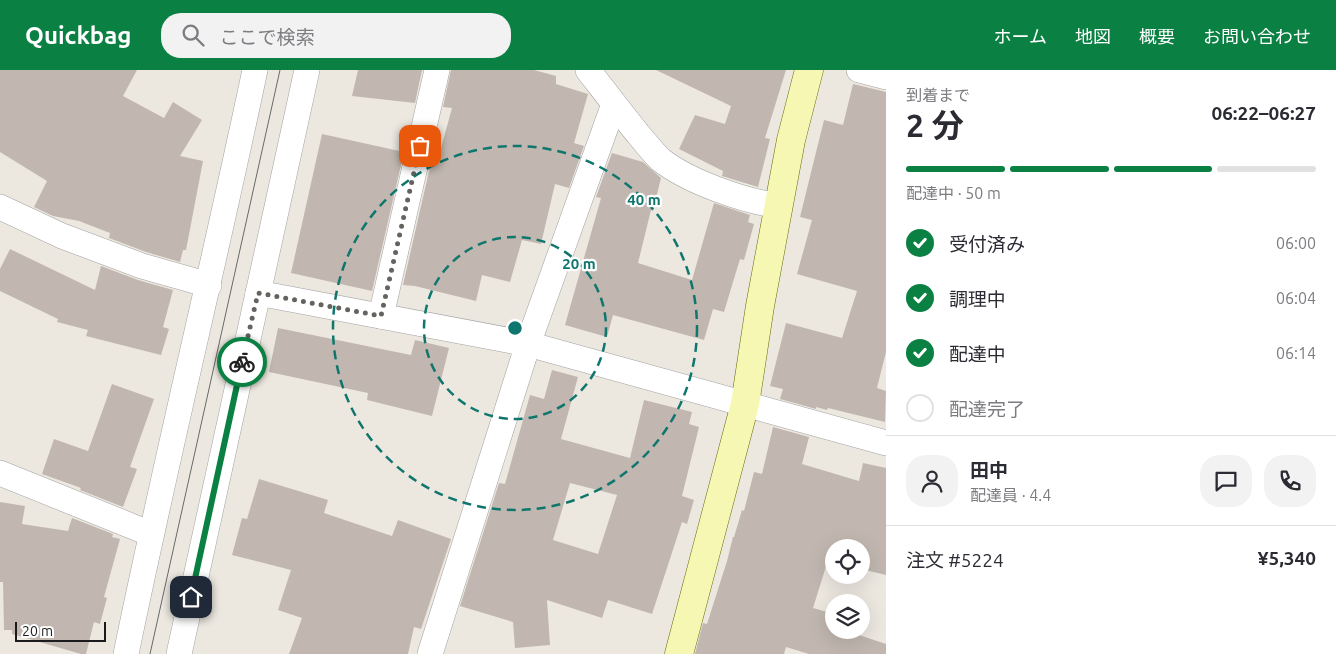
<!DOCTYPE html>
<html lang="ja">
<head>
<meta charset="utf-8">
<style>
	body { margin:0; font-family:Ubuntu,"Noto Sans JP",sans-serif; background:#f2f2f3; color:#2b2b33; height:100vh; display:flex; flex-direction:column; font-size:19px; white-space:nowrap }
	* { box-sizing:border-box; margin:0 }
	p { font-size:16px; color:#7c7c81 }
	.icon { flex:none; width:28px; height:28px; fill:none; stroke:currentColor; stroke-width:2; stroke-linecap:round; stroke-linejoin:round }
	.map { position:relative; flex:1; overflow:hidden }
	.sheet { display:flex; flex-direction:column; background:#fff; width:450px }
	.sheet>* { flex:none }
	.fabs { position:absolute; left:825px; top:469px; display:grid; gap:10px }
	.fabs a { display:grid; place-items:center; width:45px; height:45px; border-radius:50%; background:#fff; box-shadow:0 5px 20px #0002; font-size:25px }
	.scale { position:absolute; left:15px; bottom:12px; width:91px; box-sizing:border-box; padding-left:5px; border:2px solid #1b1b1b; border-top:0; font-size:14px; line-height:18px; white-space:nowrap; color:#1b1b1b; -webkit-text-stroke:4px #fff; paint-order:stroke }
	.pin { position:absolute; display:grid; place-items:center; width:42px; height:42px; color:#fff; margin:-21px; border-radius:10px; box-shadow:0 2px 8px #0006 }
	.courier { position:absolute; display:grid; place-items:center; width:50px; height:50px; margin:-25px; border:4px solid #0b8043; border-radius:50%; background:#fff; color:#222; box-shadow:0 1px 6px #0007 }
	.overview em { font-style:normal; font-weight:700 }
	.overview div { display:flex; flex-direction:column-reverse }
	.overview { display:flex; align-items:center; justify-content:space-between; height:85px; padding:0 20px }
	h1 { font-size:32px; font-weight:700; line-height:38px }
	.bar { display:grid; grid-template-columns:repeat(4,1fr); gap:8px 5px; align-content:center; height:60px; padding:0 20px }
	.bar i { height:6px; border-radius:4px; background:#e1e1e2 }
	.bar .active { background:#0b8043 }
	.bar p { grid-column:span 4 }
	.line { display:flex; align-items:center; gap:12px; padding:0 20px; border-top:1px solid #e1e1e2 }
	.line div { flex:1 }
	.round { display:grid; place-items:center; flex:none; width:52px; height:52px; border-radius:20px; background:#f2f2f3 }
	ol { padding:0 20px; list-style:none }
	li { display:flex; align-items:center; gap:15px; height:55px }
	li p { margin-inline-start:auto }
	li .icon { padding:5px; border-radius:50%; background:#0b8043; color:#fff; stroke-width:4 }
	li:last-child { color:#7c7c81 }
	li i { width:28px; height:28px; border:2px solid #e1e1e2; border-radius:50% }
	header { display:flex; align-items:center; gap:30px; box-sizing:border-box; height:70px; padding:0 25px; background:#0b8043; color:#fff }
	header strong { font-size:24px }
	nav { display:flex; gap:28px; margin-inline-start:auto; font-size:18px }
	.search { width:350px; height:45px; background:#f2f2f3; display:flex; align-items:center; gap:12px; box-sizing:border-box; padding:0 18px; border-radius:20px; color:#7c7c81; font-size:19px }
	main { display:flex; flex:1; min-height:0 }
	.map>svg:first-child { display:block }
	.building { fill:#c1b7b0; fill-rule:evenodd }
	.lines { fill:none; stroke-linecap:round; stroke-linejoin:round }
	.street-casing { stroke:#a2a2a2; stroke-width:26 }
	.secondary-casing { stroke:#666d07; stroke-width:29 }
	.street { stroke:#fff; stroke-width:25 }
	.secondary { stroke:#f7f7b4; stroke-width:28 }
	.tram { stroke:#696969; stroke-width:1 }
	.done { stroke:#646360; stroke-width:5; stroke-dasharray:0 9 }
	.route { stroke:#0b8043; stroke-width:6 }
	.ring { fill:none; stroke:#0f766e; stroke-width:2.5; stroke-dasharray:9 6 }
	.centre { fill:#0f766e; stroke:#fff; stroke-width:2.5 }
	.ring-label { font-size:15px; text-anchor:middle; font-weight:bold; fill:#0f766e; stroke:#fff; stroke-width:4.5; stroke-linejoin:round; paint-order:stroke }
</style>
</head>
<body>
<header>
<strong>Quickbag</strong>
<div class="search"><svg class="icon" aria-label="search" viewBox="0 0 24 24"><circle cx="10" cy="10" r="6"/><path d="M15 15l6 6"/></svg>ここで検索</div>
<nav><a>ホーム</a><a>地図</a><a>概要</a><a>お問い合わせ</a></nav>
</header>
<main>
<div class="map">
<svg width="886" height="584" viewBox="0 0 886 584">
	<rect width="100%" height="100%" fill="#ece8e0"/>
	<g class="building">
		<polygon points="0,0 137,0 123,26 164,48 173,32 202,50 180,86 203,91 186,180 183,180 180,192 146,182 109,168 110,163 79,151 53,146 34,137 47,111 0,82"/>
		<polygon points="358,0 422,0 415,33 352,26"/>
		<polygon points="451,0 534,0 556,6 556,14 588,24 574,73 584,76 569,118 555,114 541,174 522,170 510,212 482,205 476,231 415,216 403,215 432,88 438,89 452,38 443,37"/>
		<polygon points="656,0 786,0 765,68 770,69 758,117 722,106 723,101 679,79 695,45 725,54 731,36"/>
		<polygon points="853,14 886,22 886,282 877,318 886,321 885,352 828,338 827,340 816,337 816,339 780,329 783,319 770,316 786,253 842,268 857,221 797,204 812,150 800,147 824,50 843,55"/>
		<polygon points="322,64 404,82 372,221 291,203"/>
		<polygon points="612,83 643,92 661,108 653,141 651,140 638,193 692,210 714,133 750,145 748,152 754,154 744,190 740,189 724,242 713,239 704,270 613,245 607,267 565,255 601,128 596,127"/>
		<polygon points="10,179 95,220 101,196 138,210 173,220 163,257 169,259 161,285 86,266 88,260 57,252 58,249 0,221 0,199"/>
		<polygon points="278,258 411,285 415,270 449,278 432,346 367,330 368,323 269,302"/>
		<path d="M552,300L578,307L561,369L630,388L644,330L692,342L689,354L699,357L682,426L694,430L687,454L682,452L652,544L608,530L602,548L547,530L550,575L515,578L513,552L460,536L499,413L505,414L530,325L544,329ZM570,413L617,425L598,484L553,470Z"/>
		<polygon points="112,314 154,329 130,397 137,399 123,437 80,420 81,418 42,404 54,369 88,381"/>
		<polygon points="773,357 809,367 802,394 859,411 863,393 886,398 886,505 861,499 861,478 834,478 834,491 828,490 813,538 834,544 834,560 844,560 886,574 886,584 809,584 786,577 784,584 695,584 703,553 707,554 727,491 733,467 734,467 742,440 744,441 754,402 762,404"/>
		<polygon points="259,409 328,430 324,443 392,466 398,450 451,469 421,559 414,557 408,584 289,584 302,548 278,540 291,500 232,485 242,448 247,449"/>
		<polygon points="0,432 25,436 22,454 68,461 72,448 113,464 112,467 120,469 104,527 107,528 100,554 94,552 86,584 81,584 12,564 12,560 4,560 3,512 0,512"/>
	</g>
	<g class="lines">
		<defs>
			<g id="street">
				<path d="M588,0C605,22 621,43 638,64C645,72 653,83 661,90C689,112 744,131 779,136"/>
				<polyline points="859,0 886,7"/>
				<polyline points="0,137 62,166 142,196 209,215"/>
				<polyline points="258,223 528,274 886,373"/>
				<polyline points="381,246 437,0"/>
				<polyline points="0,403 151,464"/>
				<path d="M126,584C166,389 214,195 255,0"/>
				<polyline points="179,584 307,0"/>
				<polyline points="430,584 528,274 614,34"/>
			</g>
			<polyline id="secondary" points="679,584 745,334 760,236 791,70 809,0"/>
		</defs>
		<use href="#street" class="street-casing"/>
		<use href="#secondary" class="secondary-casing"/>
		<use href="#street" class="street"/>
		<use href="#secondary" class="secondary"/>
		<polyline class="tram" points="150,584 280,0"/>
	</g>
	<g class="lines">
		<polyline class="done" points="242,292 258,223 381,246 420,76"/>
		<polyline class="route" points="191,527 242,292"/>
	</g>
	<g class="ring">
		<circle cx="515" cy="258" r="91"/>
		<circle cx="515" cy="258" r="182"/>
	</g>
	<circle cx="515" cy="258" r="8" class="centre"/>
	<g class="ring-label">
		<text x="644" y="135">40 m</text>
		<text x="579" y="199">20 m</text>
	</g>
</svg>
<div class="fabs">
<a><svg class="icon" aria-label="locate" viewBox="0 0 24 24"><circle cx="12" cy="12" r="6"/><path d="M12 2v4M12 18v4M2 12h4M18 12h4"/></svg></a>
<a><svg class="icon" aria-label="layers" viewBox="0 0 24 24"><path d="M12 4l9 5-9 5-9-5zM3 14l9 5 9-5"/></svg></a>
</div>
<div class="scale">20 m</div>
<div class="pin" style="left:420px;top:76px;background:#ea580c"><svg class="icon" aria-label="bag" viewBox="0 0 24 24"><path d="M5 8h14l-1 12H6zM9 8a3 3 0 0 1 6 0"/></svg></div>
<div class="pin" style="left:191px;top:527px;background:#1f2937"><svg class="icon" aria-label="home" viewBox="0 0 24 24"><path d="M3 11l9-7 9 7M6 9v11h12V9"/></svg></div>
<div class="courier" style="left:242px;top:292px"><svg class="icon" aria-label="bike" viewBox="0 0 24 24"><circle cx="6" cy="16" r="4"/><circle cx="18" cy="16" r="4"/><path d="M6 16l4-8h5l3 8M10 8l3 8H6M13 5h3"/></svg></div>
</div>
<section class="sheet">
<div class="overview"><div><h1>2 分</h1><p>到着まで</p></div><em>06:22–06:27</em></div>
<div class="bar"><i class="active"></i><i class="active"></i><i class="active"></i><i></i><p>配達中 · 50 m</p></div>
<ol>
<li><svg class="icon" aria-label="check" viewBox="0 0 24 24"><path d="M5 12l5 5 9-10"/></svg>受付済み<p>06:00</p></li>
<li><svg class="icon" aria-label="check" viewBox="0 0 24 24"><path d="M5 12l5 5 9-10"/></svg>調理中<p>06:04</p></li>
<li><svg class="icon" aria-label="check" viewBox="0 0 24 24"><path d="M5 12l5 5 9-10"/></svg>配達中<p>06:14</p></li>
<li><i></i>配達完了</li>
</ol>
<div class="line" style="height:90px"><a class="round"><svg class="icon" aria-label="person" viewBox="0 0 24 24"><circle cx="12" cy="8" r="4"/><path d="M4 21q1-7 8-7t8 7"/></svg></a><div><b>田中</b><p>配達員 · 4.4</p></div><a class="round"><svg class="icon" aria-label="chat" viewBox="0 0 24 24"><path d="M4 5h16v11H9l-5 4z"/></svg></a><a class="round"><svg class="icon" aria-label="phone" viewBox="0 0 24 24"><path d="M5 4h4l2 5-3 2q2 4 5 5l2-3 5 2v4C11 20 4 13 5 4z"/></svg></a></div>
<div class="line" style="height:65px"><div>注文 #5224</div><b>¥5,340</b></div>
</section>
</main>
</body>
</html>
